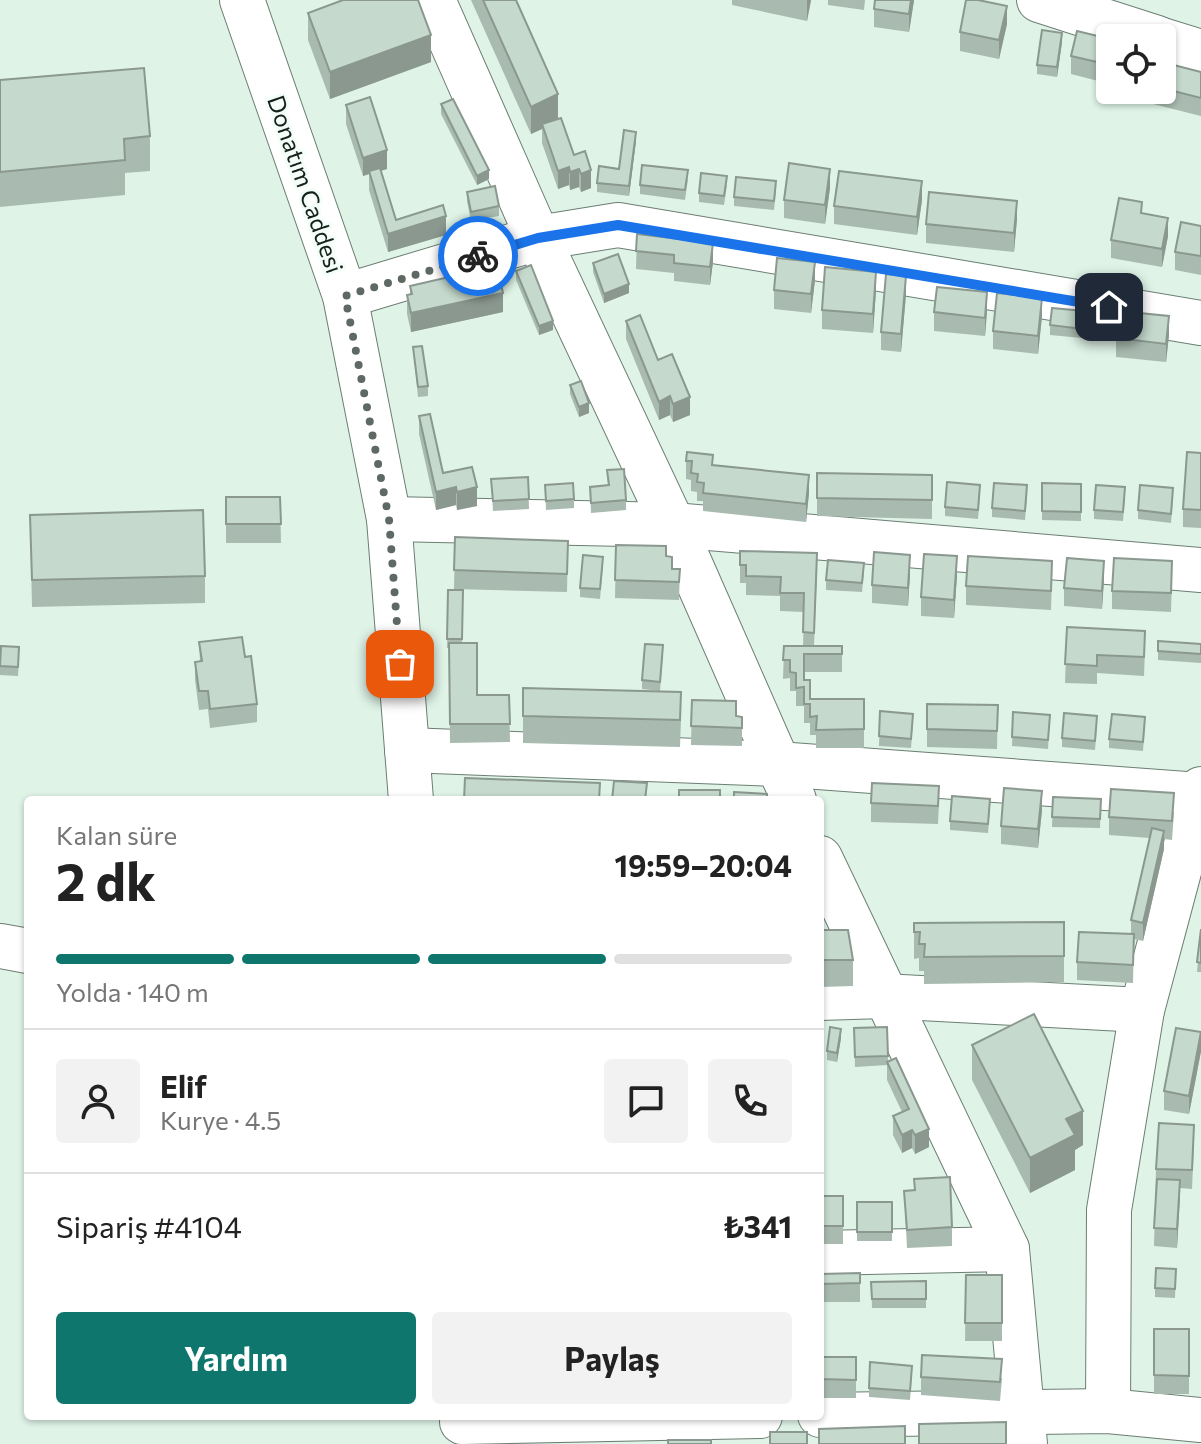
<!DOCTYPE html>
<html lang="tr">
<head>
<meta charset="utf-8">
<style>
	body { margin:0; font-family:Commissioner,sans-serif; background:#f2f2f2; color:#222; height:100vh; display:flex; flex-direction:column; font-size:30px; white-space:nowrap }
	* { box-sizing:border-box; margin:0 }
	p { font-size:26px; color:#767676 }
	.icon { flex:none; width:44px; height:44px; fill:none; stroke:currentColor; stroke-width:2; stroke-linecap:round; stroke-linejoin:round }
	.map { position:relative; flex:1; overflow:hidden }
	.drawer { position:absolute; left:24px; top:796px; width:800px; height:624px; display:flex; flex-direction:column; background:#fff; border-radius:8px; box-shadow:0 2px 6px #0004 }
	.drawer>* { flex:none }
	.controls { position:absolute; left:1096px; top:24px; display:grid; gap:16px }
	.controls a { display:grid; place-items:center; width:80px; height:80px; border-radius:8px; background:#fff; box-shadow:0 2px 6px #0004; font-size:40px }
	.pin { position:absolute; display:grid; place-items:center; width:68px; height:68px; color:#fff; margin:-34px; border-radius:16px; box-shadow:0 4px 12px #0006 }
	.courier { position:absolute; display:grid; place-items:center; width:80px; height:80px; margin:-40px; border:6px solid #1a73e8; border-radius:50%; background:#fff; color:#222; box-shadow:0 2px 10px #0007 }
	.headline em { font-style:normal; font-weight:700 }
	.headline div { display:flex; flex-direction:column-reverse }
	.headline { display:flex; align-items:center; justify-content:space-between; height:136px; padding:0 32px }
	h1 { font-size:52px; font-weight:700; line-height:60px }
	.bar { display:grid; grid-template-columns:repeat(4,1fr); gap:12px 8px; align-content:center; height:96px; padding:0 32px }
	.bar i { height:10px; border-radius:6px; background:#e0e0e0 }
	.bar .selected { background:#0f766e }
	.bar p { grid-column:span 4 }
	.line { display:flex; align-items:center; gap:20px; padding:0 32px; border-top:2px solid #e0e0e0 }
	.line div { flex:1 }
	.round { display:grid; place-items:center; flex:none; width:84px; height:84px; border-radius:8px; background:#f2f2f2 }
	.action { display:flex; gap:16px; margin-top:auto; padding:16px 32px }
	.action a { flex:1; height:92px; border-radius:8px; background:#0f766e; color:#fff; font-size:32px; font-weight:700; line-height:92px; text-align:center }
	.action a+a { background:#f2f2f2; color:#222 }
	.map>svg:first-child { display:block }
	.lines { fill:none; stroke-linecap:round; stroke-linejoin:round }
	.minor-casing { stroke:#6c7e73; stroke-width:46 }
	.minor { stroke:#fff; stroke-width:44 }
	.wall { fill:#a9bbb0 }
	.shaded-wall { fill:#8a9890 }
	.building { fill:#c5d9cd; stroke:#8a9890; stroke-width:2 }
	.done { stroke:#5d6962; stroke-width:8; stroke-dasharray:0 14.4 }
	.route { stroke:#1a73e8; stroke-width:10 }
	.labels { text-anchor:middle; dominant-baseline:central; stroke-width:6; stroke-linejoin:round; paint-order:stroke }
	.street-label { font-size:24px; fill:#171f1a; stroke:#f2fef7 }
</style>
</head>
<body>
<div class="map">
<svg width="1201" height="1444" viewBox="0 0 1201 1444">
	<rect width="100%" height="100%" fill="#dff3e7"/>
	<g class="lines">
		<defs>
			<g id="minor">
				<polyline points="242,0 345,296 389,519 411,800"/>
				<polyline points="433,0 538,238 673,525 794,800"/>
				<polyline points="1039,0 1157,38"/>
				<polyline points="1162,40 1201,52"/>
				<polyline points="345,296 538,238 618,225 1201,323"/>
				<polyline points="389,519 673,525 1201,570"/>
				<polyline points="407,750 777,764 1201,795"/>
				<polyline points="820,858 1007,1249 1025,1444"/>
				<polyline points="0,946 28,951"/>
				<polyline points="820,998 883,996 1142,1010"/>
				<polyline points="820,1253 1007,1249"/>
				<polyline points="1108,1411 1109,1210 1142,1010 1201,789"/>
				<polyline points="820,1415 1108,1411 1201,1420"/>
				<polyline points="462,1422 760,1416"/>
			</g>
		</defs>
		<use href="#minor" class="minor-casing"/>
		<use href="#minor" class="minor"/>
	</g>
	<g class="wall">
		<polygon points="471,0 516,0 558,119 574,155 591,188 581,192 579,187 570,190 569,185 558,189 542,143 542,129 531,134"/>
		<polygon points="732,0 811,0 807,21 732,5"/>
		<polygon points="828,0 865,0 864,10 828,5"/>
		<polygon points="914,0 909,32 874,27 874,9"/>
		<polygon points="308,13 431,62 330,99 308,40"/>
		<polygon points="1007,24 999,59 960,51 960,32"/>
		<polygon points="1110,39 1110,84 1071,74 1071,56"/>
		<polygon points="1062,42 1057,77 1037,74 1037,65"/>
		<polygon points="1162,62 1201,72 1201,116 1141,101 1141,90 1162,90"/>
		<polygon points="0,80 150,136 150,171 125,173 125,195 0,207"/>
		<polygon points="441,104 489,179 477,185 441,114"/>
		<polygon points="346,105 387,169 381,171 396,220 446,235 388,252 369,190 369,174 363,176 346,124"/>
		<polygon points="636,141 629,196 597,192 597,183 619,169"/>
		<polygon points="688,179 685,200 640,194 640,185"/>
		<polygon points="727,185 724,205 699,202 699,193"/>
		<polygon points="830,188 825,224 784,218 784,200"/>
		<polygon points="776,190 774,210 734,206 734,197"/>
		<polygon points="467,192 499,206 499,216 471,221 467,201"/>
		<polygon points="922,200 917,235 834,224 834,206"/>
		<polygon points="1142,213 1168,236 1162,267 1111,258 1111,240"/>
		<polygon points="1017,219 1014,252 926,243 926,224"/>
		<polygon points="1201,226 1201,275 1175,270 1175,252"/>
		<polygon points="637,234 713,262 710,285 674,281 674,273 636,269"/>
		<polygon points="593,263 629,293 604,303 593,272"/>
		<polygon points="516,271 553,330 539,335 516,280"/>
		<polygon points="815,280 811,313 774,309 774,290"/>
		<polygon points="410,286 503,312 411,332 407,314 407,295 410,295"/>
		<polygon points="876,290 873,333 822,329 822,310"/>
		<polygon points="906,294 901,352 881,350 881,332"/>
		<polygon points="987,311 985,336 934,331 934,312"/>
		<polygon points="1042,316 1038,354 993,349 993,331"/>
		<polygon points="1084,320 1082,338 1050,335 1050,325"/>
		<polygon points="626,321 658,360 690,415 673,422 670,415 659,420 626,339"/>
		<polygon points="1169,335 1166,362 1116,357 1116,338"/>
		<polygon points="413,347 428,386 428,396 418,397"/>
		<polygon points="570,385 589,413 579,417 570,394"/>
		<polygon points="419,416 443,473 477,506 457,510 456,505 436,510 419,434"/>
		<polygon points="1201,453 1201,528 1183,527 1183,509"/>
		<polygon points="686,461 713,465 809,493 806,522 703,511 703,501 697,501 697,492 691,491 691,480 686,479"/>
		<polygon points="607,470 626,500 626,510 591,513 590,487 608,485"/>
		<polygon points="817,473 932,475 932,519 817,516"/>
		<polygon points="528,477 529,509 493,511 491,479"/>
		<polygon points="1042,483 1081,484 1081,521 1042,520"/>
		<polygon points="545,485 574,499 574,508 546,510"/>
		<polygon points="980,494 978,519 945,516 945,507"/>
		<polygon points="1027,495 1025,520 992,517 992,508"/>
		<polygon points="226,497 280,497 281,543 226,543"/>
		<polygon points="1125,497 1123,521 1094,519 1094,510"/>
		<polygon points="1173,497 1171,523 1138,519 1138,510"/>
		<polygon points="30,515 205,576 205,603 32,607"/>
		<polygon points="455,537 568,541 567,592 454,589"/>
		<polygon points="616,545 666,556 672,569 680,569 679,600 615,598"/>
		<polygon points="740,551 817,572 814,646 842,646 842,672 804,672 804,680 810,699 864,699 864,748 816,748 816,735 810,735 810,723 804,723 804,706 796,706 796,691 790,691 790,678 783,679 784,646 803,646 804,612 780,611 780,596 746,595 746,583 740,583"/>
		<polygon points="603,566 600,599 580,597 580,588"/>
		<polygon points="864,572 862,592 826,590 826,580"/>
		<polygon points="910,573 908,606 872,603 872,585"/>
		<polygon points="957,575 954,618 921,616 921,597"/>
		<polygon points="1052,579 1051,610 966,605 966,586"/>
		<polygon points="1104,579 1102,609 1064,606 1064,588"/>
		<polygon points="1172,579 1171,612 1112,609 1112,591"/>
		<polygon points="448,590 463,590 462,643 477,695 509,695 510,742 450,743 449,648 447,648"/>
		<polygon points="1067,627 1145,649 1144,676 1097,673 1097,684 1065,683"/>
		<polygon points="1158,641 1201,644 1201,663 1158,660"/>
		<polygon points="199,642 245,657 257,704 257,722 210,728 208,709 199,710 195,680 195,662 200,661"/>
		<polygon points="663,654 660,691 642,689 642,680"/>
		<polygon points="19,656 18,676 0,675 0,663"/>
		<polygon points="523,688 681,719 680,747 523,743"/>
		<polygon points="692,700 736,716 742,717 742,746 691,745"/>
		<polygon points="927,704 998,705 997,749 927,747"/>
		<polygon points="880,711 913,723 911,748 879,746"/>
		<polygon points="1013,712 1050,715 1048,749 1012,746"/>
		<polygon points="1097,725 1095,750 1062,747 1062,738"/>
		<polygon points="1145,726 1143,751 1109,748 1109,739"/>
		<polygon points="1053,797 1101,799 1100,828 1052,827"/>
		<polygon points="871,803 939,804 938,824 871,822"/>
		<polygon points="990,808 988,833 950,830 950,821"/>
		<polygon points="1042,810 1038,848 1001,844 1001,826"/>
		<polygon points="1174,812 1172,840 1164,839 1164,849 1143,941 1134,939 1133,983 1077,980 1077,962 1131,934 1131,920 1150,838 1109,835 1109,817"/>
		<polygon points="1064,922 1064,982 924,984 924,971 919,971 919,958 914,959 914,923"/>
		<polygon points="1201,929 1201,972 1197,972"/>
		<polygon points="820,930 853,960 853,986 820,987"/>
		<polygon points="887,1027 888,1061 929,1147 915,1154 912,1148 902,1153 893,1135 893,1116 902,1112 887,1080 887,1065 855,1067 854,1028"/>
		<polygon points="841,1038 837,1062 827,1060 827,1051"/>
		<polygon points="972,1045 1083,1145 1075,1150 1075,1170 1030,1193 972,1080"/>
		<polygon points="1201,1051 1189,1114 1164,1110 1164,1091"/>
		<polygon points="1194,1143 1192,1189 1180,1188 1177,1248 1154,1246 1156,1169"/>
		<polygon points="914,1179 952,1227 952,1246 907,1248 904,1191 914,1190"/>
		<rect x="820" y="1196" width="23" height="48"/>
		<rect x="857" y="1202" width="35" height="39"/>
		<polygon points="1176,1269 1175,1298 1155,1297 1155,1288"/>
		<polygon points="860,1273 860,1302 820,1302 820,1274"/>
		<polygon points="966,1275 1002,1275 1002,1341 965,1341"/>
		<polygon points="926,1281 926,1308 872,1308 871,1282"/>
		<rect x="1154" y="1329" width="35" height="65"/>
		<rect x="820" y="1357" width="36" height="41"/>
		<polygon points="912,1375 910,1400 869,1397 869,1388"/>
		<polygon points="921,1377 1002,1378 1000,1401 921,1395"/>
	</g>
	<g class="shaded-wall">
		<polygon points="807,0 811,0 807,21"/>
		<polygon points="911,0 914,0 909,32 909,14"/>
		<polygon points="1007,6 1007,24 999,59 999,40"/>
		<polygon points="1062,33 1062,42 1057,77 1057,67"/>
		<polygon points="431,35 431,62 330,99 330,72"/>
		<polygon points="558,94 558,121 542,124 542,129 531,134 531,107"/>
		<polygon points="636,132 636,141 629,196 629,186"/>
		<polygon points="387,150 387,169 369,174 369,171 369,174 363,176 363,158"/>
		<polygon points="569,167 569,185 558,189 558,171"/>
		<polygon points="579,169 579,187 570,190 570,172"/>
		<polygon points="830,169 830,188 825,224 825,205"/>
		<polygon points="489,170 489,179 477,185 477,176"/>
		<polygon points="591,170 591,188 581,192 581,174"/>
		<polygon points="922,181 922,200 917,235 917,217"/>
		<polygon points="1017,201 1017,219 1014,252 1014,233"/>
		<polygon points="446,216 446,235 388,252 388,234"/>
		<polygon points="1168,218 1168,236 1162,267 1162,249"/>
		<polygon points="713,243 713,262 710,285 710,267"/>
		<polygon points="815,262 815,280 811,313 811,294"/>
		<polygon points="876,272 876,290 873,333 873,314"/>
		<polygon points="906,276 906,294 901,352 901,334"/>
		<polygon points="629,284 629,293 604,303 604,294"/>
		<polygon points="987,292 987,311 985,336 985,318"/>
		<polygon points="503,293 503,312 411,332 411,313"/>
		<polygon points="1042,298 1042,316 1038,354 1038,336"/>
		<polygon points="1169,316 1169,335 1166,362 1166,344"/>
		<polygon points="553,321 553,330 539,335 539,326"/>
		<polygon points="670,396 670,415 659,420 659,402"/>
		<polygon points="690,397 690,415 673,422 673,404"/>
		<polygon points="589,403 589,413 579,417 579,407"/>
		<polygon points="809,475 809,493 806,522 806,504"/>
		<polygon points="456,487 456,505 436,510 436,492"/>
		<polygon points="477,487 477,506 457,510 457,492"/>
		<polygon points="910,555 910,573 908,606 908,588"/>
		<polygon points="957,556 957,575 954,618 954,600"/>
		<polygon points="1104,561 1104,579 1102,609 1102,591"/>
		<polygon points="1042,791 1042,810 1038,848 1038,829"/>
		<polygon points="1164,831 1164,849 1143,941 1143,923"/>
		<polygon points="841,1029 841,1038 837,1062 837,1053"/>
		<polygon points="1201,1032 1201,1051 1189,1114 1189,1096"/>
		<polygon points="1083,1111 1083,1145 1075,1150 1075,1170 1030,1193 1030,1158 1066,1119"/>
		<polygon points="929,1129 929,1147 915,1154 915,1135"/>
		<polygon points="912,1130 912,1148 902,1153 902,1135"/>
		<polygon points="1180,1180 1180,1198 1177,1248 1177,1229"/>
	</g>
	<g class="building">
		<polygon points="343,0 418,0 431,35 330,72 308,13"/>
		<polygon points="483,0 516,0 558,94 531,107"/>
		<polygon points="875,0 911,0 909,14 874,9"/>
		<polygon points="966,0 978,0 1007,6 999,40 960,32"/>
		<polygon points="1042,30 1062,33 1057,67 1037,65"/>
		<polygon points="1077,31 1110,39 1110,65 1071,56"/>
		<polygon points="1162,62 1201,72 1201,98 1162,88"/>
		<polygon points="144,68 150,136 124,139 125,160 0,172 0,80"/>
		<polygon points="370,97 387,150 363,158 346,105"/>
		<polygon points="453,99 489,170 477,176 441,104"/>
		<polygon points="561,118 574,155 585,151 591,170 581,174 579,169 570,172 569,167 558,171 542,124"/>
		<polygon points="624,130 636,132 629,186 597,183 599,166 619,169"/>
		<polygon points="789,163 830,169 825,205 784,200"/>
		<polygon points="642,165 688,170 685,190 640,185"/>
		<polygon points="380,168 396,220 443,205 446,216 388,234 369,171"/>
		<polygon points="839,171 922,181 917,217 834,206"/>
		<polygon points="701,173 727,176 724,196 699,193"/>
		<polygon points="736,177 776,181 774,201 734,197"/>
		<polygon points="495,186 499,206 471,212 467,192"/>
		<polygon points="929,192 1017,201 1014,233 926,224"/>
		<polygon points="1119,198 1142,202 1141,213 1168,218 1162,249 1111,240"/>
		<polygon points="1181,222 1201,226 1201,256 1175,252"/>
		<polygon points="637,234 713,243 710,267 674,263 674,255 636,251"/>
		<polygon points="618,254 629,284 604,294 593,263"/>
		<polygon points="777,258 815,262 811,294 774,290"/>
		<polygon points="531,265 553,321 539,326 516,271"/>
		<polygon points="497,266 503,293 411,313 407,295 412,294 410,286"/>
		<polygon points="825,267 876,272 873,314 822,310"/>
		<polygon points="886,274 906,276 901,334 881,332"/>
		<polygon points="937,287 987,292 985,318 934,312"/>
		<polygon points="997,293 1042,298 1038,336 993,331"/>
		<polygon points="1052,308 1084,311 1082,329 1050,325"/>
		<polygon points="1119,311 1169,316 1166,344 1116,338"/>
		<polygon points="640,315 658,360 672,354 690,397 673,404 670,396 659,402 626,321"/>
		<polygon points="422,346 428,386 418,387 413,347"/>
		<polygon points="581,381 589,403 579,407 570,385"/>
		<polygon points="430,414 443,473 472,467 477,487 457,492 456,487 436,492 419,416"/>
		<polygon points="687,452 713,455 712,465 809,475 806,504 703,493 704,483 697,482 698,474 691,473 692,461 686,461"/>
		<polygon points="1187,452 1201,453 1201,510 1183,509"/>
		<polygon points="624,469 626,500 591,503 590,487 609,485 607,470"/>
		<polygon points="817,473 932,475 932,500 817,498"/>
		<polygon points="528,477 529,499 493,501 491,479"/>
		<polygon points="947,482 980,485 978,510 945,507"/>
		<polygon points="573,483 574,499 546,501 545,485"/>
		<polygon points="994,483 1027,485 1025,511 992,508"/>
		<polygon points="1042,483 1081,484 1081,512 1042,511"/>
		<polygon points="1096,485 1125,487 1123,512 1094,510"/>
		<polygon points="1140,485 1173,488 1171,514 1138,510"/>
		<polygon points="226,497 280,497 281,524 226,524"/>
		<polygon points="203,510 205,576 32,580 30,515"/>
		<polygon points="455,537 568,541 567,574 454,570"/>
		<polygon points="616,545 666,546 666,556 672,557 672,569 680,569 679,582 615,580"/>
		<polygon points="740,551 817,553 814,633 803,632 804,593 780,593 781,577 746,576 746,565 740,565"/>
		<polygon points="874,552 910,555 908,588 872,585"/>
		<polygon points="924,554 957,556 954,600 921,597"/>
		<polygon points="583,555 603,557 600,589 580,588"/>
		<polygon points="968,556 1052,561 1051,591 966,586"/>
		<polygon points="1067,558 1104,561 1102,591 1064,588"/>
		<polygon points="1114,558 1172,561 1171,593 1112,591"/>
		<polygon points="828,560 864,563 862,583 826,580"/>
		<polygon points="448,590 463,590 462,639 447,639"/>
		<polygon points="1067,627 1145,631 1144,657 1097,655 1097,666 1065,664"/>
		<polygon points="242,637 245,657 251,656 257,704 210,709 208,691 199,691 195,662 202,661 199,642"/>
		<polygon points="1158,641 1201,644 1201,654 1158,651"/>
		<polygon points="449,643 477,643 477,695 509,695 510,724 450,724"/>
		<polygon points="645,644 663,645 660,682 642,680"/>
		<polygon points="1,646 19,647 18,667 0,666"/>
		<polygon points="784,646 842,646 842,654 804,654 804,680 810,680 810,699 864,699 864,729 816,730 817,716 810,717 810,704 804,704 804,687 796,688 796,673 790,672 790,660 783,660"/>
		<polygon points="523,688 681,692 680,720 523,716"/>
		<polygon points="692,700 736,701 736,716 742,717 742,728 691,726"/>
		<polygon points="927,704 998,705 997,731 927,729"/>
		<polygon points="880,711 913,714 911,739 879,736"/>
		<polygon points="1013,712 1050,715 1048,740 1012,737"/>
		<polygon points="1064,713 1097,716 1095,741 1062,738"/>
		<polygon points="1112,714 1145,717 1143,742 1109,739"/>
		<polygon points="465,778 600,783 599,800 464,800"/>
		<polygon points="614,781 647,783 645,800 612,800"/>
		<polygon points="872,783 939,786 938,806 871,803"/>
		<polygon points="1004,788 1042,791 1038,829 1001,826"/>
		<polygon points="1111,789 1174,793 1172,821 1109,817"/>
		<rect x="679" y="790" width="41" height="10"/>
		<polygon points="734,792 767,794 767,800 734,800"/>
		<polygon points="952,796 990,799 988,824 950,821"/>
		<polygon points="1053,797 1101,799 1100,819 1052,817"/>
		<polygon points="1152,828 1164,831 1143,923 1131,920"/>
		<polygon points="1064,922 1064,956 924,957 925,944 919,944 920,932 914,932 914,923"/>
		<polygon points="1201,929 1201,963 1197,962"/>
		<polygon points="820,930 848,930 853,960 820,960"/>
		<polygon points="1079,932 1134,934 1133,965 1077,962"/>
		<polygon points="1034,1014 1083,1111 1066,1119 1075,1135 1030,1158 972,1045"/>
		<polygon points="830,1027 841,1029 837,1053 827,1051"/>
		<polygon points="887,1027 888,1056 855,1057 854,1028"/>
		<polygon points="1176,1028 1201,1032 1189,1096 1164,1091"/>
		<polygon points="896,1058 929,1129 915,1135 912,1130 902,1135 893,1116 909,1109 887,1062"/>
		<polygon points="1159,1123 1194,1125 1192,1170 1156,1169"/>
		<polygon points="950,1177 952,1227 907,1230 904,1191 915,1190 914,1179"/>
		<polygon points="1157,1179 1180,1180 1177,1229 1154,1228"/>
		<rect x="820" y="1196" width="23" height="30"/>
		<rect x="857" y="1202" width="35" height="30"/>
		<polygon points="1156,1268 1176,1269 1175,1289 1155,1288"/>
		<polygon points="860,1273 860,1283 820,1284 820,1274"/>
		<polygon points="966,1275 1002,1275 1002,1323 965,1323"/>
		<polygon points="926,1281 926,1299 872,1299 871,1282"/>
		<polygon points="1154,1329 1189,1329 1189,1376 1154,1375"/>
		<polygon points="922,1355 1002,1359 1000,1382 921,1377"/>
		<polygon points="820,1357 856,1357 856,1380 820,1379"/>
		<polygon points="870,1362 912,1366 910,1391 869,1388"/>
		<polygon points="1006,1422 1006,1444 919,1444 919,1424"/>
		<polygon points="905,1426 905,1444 819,1444 819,1429"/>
		<rect x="770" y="1432" width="37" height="12"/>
		<rect x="668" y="1440" width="43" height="4"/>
	</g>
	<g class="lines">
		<polyline class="done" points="400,664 389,519 345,296 478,256"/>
		<polyline class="route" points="478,256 538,238 618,225 1109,307"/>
	</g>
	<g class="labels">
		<g class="street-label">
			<text transform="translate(306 184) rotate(71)">Donatım Caddesi</text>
		</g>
	</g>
</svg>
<div class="controls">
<a><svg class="icon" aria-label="locate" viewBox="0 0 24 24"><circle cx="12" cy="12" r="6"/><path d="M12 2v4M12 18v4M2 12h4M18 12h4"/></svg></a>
</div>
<div class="pin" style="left:400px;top:664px;background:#ea580c"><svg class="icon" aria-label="bag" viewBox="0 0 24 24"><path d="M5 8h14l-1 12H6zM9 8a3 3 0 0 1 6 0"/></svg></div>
<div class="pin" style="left:1109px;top:307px;background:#1f2937"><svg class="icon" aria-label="home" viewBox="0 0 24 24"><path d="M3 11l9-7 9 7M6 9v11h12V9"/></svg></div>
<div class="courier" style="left:478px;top:256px"><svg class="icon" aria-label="bike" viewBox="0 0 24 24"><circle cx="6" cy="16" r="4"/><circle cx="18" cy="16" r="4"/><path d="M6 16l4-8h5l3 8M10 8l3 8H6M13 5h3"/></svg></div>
<section class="drawer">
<div class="headline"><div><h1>2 dk</h1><p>Kalan süre</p></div><em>19:59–20:04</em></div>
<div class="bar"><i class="selected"></i><i class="selected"></i><i class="selected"></i><i></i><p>Yolda · 140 m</p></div>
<div class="line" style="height:144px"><a class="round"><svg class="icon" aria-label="person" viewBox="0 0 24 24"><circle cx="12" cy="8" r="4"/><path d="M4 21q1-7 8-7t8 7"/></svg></a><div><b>Elif</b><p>Kurye · 4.5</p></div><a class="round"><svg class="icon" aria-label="chat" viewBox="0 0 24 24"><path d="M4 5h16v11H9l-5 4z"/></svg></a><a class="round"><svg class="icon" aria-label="phone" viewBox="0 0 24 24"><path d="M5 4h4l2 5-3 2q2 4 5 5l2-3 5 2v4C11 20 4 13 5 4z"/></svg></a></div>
<div class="line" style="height:104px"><div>Sipariş #4104</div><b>₺341</b></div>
<div class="action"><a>Yardım</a><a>Paylaş</a></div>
</section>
</div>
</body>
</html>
